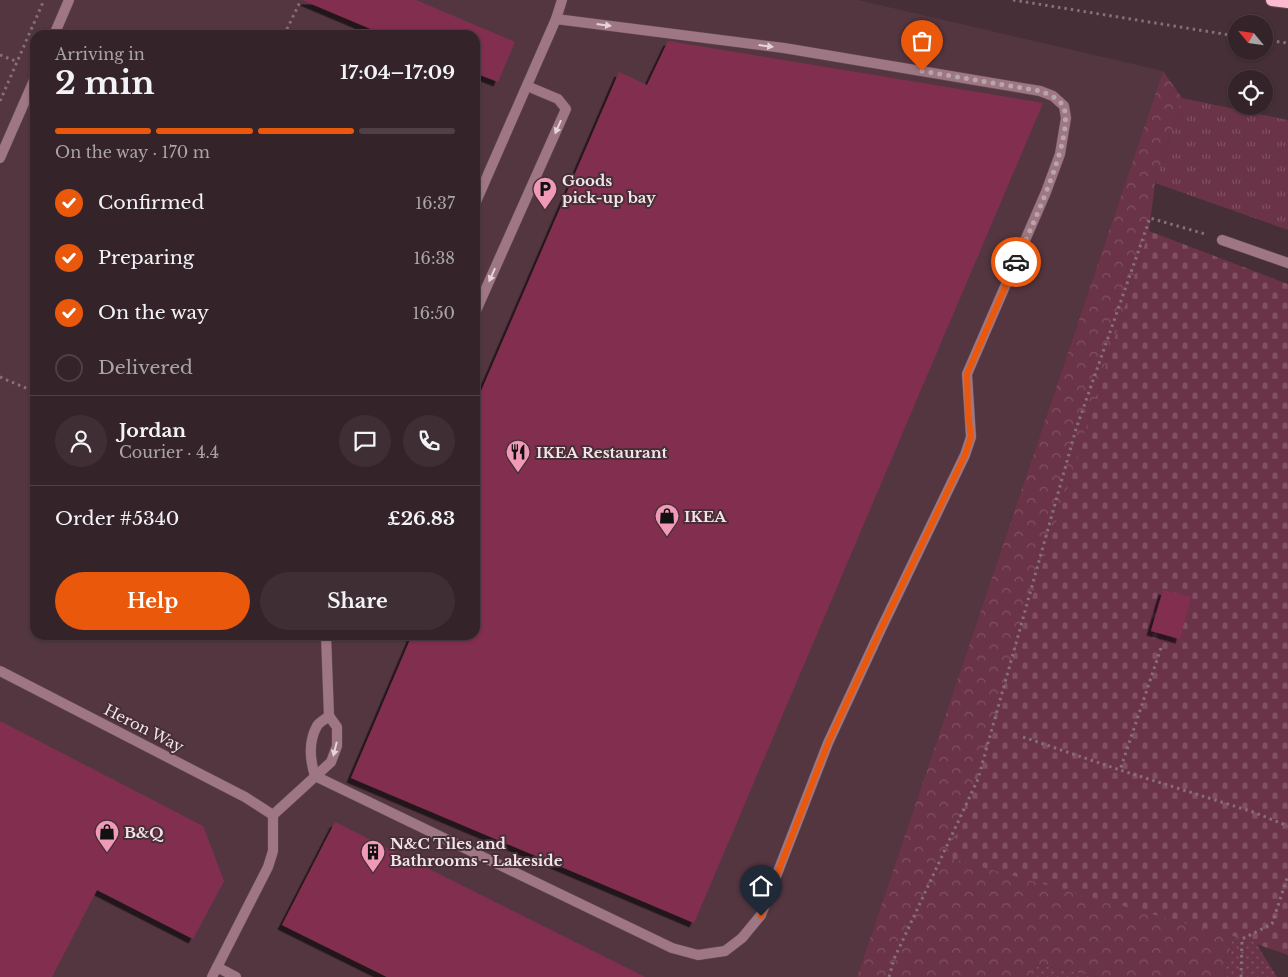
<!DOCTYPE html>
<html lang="en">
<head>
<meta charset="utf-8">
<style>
	body { margin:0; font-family:"Libre Baskerville",serif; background:#3f2f35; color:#f1f3f6; height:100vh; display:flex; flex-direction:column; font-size:19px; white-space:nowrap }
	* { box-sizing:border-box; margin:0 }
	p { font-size:16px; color:#a9a4a8 }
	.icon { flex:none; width:28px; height:28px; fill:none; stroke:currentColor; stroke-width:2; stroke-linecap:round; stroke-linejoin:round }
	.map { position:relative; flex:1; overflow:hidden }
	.drawer { position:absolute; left:30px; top:30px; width:450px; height:610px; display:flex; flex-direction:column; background:#342329; border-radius:15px; box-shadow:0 1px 4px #0004,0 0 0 1px #4e4046 }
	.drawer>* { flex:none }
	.needle { width:32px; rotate:299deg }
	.controls { position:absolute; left:1228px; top:15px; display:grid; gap:10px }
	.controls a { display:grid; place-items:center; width:45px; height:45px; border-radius:50%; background:#342329; box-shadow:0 1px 4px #0004,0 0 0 1px #4e4046; font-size:25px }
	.pin { position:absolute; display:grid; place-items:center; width:42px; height:42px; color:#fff; margin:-51px -21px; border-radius:50% 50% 50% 0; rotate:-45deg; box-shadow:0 0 5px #0007 }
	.pin .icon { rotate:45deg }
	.courier { position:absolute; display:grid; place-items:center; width:50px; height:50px; margin:-25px; border:4px solid #ea580c; border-radius:50%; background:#fff; color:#222; box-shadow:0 1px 6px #0007 }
	.overview em { font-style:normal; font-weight:800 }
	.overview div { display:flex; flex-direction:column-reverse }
	.overview { display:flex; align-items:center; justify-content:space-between; height:85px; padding:0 25px }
	h1 { font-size:32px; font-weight:800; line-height:38px }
	.bar { display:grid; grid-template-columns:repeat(4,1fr); gap:8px 5px; align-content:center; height:60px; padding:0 25px }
	.bar i { height:6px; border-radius:4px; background:#4e4046 }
	.bar .selected { background:#ea580c }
	.bar p { grid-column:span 4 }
	.line { display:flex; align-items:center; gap:12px; padding:0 25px; border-top:1px solid #4e4046 }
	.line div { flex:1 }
	.round { display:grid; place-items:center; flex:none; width:52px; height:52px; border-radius:26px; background:#3f2f35 }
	ol { padding:0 25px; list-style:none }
	li { display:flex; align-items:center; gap:15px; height:55px }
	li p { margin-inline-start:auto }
	li .icon { padding:5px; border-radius:50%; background:#ea580c; color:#fff; stroke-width:4 }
	li:last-child { color:#a9a4a8 }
	li i { width:28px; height:28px; border:2px solid #4e4046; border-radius:50% }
	.cta { display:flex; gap:10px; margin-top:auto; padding:10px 25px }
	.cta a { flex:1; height:58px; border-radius:30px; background:#ea580c; color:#fff; font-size:20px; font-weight:800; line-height:58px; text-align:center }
	.cta a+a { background:#3f2f35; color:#f1f3f6 }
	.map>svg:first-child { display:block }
	.built { fill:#543640; fill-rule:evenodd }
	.grass { fill:url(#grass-tufts) }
	.forest { fill:url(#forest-crowns) }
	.cemetery { fill:url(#cemetery-stones) }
	.park { fill:url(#park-dots) }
	.building { fill:#822f50; filter:url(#shadow) }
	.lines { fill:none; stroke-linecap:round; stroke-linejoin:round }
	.service-casing { stroke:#624c53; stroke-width:11 }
	.minor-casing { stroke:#624c53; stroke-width:11 }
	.tertiary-casing { stroke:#624c53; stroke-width:11 }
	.primary-casing { stroke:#624c53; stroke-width:14 }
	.path { stroke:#857077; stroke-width:3; stroke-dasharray:2.5 4; stroke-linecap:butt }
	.service { stroke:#9f7683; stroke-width:10 }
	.minor { stroke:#9f7683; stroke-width:10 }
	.tertiary { stroke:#9f7683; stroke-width:10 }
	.primary { stroke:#fdbacf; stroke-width:12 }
	.oneway { fill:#e6d4d9 }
	.done { stroke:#b6a5aa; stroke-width:5; stroke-dasharray:0 9 }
	.route { stroke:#ea580c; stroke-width:6 }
	.labels { text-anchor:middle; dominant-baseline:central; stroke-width:4; stroke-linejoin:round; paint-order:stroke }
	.poi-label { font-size:15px; font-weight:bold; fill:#f3e4e8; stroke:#462f37; text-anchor:start }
	.street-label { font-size:15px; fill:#f3e4e8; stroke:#462f37 }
</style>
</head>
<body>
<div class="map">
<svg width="1288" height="977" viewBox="0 0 1288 977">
	<defs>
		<pattern id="grass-tufts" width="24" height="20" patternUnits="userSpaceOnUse" patternTransform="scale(1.25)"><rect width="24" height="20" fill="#6b3348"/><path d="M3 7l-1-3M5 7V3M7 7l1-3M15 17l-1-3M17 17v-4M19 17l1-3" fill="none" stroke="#815062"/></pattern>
		<pattern id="forest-crowns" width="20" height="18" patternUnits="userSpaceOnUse" patternTransform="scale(1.25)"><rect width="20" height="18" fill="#6b3348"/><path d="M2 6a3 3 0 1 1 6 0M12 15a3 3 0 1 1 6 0" fill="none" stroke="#815062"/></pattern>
		<pattern id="cemetery-stones" width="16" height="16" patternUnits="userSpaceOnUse" patternTransform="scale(1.25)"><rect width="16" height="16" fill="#6b3348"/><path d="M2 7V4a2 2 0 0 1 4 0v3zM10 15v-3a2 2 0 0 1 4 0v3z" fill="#815062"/></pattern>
		<pattern id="park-dots" width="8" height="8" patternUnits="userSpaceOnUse" patternTransform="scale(1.25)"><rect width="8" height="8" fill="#6b3348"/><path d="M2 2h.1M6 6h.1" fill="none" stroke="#815062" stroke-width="1.8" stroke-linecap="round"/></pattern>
		<filter id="shadow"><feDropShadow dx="-4.5" dy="4.5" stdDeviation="0" flood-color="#0009"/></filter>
	</defs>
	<rect width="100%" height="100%" fill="#462f37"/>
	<path class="built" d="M0,0H858L1163,71L857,977H0ZM35,35H475V635H35Z"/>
	<polygon class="grass" points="1182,98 1288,120 1288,230 1155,183"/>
	<polygon class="forest" points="1163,71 1182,98 1155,183 1149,231 950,857 1233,936 1224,977 1098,977 1039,965 1028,977 857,977"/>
	<polygon class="cemetery" points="1149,231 1288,284 1288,955 1242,939 949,858"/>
	<g class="park">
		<polygon points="1233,936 1256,943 1277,977 1224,977"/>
		<polygon points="1039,965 1098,977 1028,977"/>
	</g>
	<g class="building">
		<polygon points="302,0 416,0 515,42 498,82 475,73 475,35 385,35"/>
		<polygon points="668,41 1043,103 694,923 351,778 412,635 475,635 475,405 619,72 647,85"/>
		<polygon points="1163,590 1191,597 1180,639 1151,631"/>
		<polygon points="0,721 203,826 224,881 193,939 97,890 52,977 0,977"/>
		<polygon points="335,822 645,977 387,977 282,925"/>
	</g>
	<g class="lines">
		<defs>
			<g id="service">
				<polyline points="54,35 69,0"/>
				<polyline points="0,158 35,78"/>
				<polyline points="475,204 556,19 562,0"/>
				<polyline points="475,313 566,109 558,99 527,86"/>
				<path d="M329,716C326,719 319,722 317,726C308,742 310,760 315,776L672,948L698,955L725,951L742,938L761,915L828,743L881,629L965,455L971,437L967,374L1046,192L1060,154L1066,118L1064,106L1053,96L1040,91L784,48L556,19"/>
				<polyline points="273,815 331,762 337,746 337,727 329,716 326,635"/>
				<polyline points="217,967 236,977"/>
			</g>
			<polyline id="minor" points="1222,240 1288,263"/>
			<polyline id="tertiary" points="0,671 245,797 273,815 273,851 268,867 212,977"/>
			<polyline id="primary" points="1272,0 1288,2"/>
		</defs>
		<use href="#service" class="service-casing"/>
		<use href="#minor" class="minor-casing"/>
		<use href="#tertiary" class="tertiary-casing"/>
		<use href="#primary" class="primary-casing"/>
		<g class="path">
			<polyline points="1013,0 1236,36"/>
			<polyline points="284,35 301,0"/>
			<polyline points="1264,40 1288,43"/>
			<polyline points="0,55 18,62"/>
			<polyline points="0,101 44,0"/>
			<polyline points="0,377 35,392"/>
			<polyline points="1161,648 1120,770 1253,812 1288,826"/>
			<polyline points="1023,737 1120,770"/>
			<polyline points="889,977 894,959 978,779 1076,429 1150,218 1205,234"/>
			<polyline points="1241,977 1242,939 1272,924 1288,875"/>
		</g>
		<use href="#service" class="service"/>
		<use href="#minor" class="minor"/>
		<use href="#tertiary" class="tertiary"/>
		<use href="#primary" class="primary"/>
	</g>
	<defs><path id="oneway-solid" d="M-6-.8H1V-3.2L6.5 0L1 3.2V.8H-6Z" transform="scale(1.25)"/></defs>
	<g class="oneway">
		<use href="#oneway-solid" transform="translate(604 25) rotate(7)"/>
		<use href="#oneway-solid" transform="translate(766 46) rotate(7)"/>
		<use href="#oneway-solid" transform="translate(558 127) rotate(114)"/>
		<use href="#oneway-solid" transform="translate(492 275) rotate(114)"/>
		<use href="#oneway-solid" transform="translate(335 749) rotate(104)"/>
	</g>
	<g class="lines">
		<path class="done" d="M922,71L1040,91C1048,94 1061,99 1064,108C1074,139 1030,230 1016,262"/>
		<polyline class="route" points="761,916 828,743 881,629 965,455 971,437 968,413 967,374 1016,262"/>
	</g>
	<defs>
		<symbol id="parking-pin" viewBox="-11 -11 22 30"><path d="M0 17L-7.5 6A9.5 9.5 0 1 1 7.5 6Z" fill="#f09ab7" stroke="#462f37"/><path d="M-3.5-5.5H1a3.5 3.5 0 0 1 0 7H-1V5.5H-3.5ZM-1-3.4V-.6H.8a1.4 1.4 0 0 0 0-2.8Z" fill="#111"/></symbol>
		<symbol id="restaurant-pin" viewBox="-11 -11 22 30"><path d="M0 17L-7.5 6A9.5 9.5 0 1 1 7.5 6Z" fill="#f09ab7" stroke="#462f37"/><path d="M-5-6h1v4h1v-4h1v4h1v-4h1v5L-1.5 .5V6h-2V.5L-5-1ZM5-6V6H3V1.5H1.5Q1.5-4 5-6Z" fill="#111"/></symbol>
		<symbol id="shop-pin" viewBox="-11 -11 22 30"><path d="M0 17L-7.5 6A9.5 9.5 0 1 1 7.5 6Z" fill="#f09ab7" stroke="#462f37"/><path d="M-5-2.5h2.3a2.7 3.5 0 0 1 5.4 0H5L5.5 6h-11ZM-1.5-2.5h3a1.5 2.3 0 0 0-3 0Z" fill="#111"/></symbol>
		<symbol id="building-pin" viewBox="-11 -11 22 30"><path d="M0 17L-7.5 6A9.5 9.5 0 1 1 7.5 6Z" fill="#f09ab7" stroke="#462f37"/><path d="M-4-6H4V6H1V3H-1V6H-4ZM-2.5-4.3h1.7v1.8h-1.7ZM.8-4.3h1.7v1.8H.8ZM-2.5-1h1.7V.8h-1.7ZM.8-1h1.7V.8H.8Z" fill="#111"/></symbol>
	</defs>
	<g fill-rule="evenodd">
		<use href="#parking-pin" x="531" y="175" width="28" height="38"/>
		<use href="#restaurant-pin" x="504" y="438" width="28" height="38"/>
		<use href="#shop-pin" x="653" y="502" width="28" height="38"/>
		<use href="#shop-pin" x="93" y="818" width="28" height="38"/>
		<use href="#building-pin" x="359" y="838" width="28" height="38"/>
	</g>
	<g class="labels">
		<g class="poi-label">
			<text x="562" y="180">Goods<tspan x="562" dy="17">pick-up bay</tspan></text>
			<text x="536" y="452">IKEA Restaurant</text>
			<text x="684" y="516">IKEA</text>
			<text x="124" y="832">B&amp;Q</text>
			<text x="390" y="843">N&amp;C Tiles and<tspan x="390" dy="17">Bathrooms - Lakeside</tspan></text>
		</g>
		<g class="street-label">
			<text transform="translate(144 728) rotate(27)">Heron Way</text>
		</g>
	</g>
</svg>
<div class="controls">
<a><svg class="needle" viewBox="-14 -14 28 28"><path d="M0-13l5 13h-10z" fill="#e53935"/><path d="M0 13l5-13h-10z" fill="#a9a4a8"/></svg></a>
<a><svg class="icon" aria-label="locate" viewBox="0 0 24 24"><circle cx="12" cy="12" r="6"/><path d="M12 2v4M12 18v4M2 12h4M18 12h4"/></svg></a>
</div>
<div class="pin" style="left:922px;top:71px;background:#ea580c"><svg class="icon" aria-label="bag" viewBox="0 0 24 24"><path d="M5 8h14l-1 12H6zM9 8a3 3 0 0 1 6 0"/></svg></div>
<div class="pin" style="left:761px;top:916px;background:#1f2937"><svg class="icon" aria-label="home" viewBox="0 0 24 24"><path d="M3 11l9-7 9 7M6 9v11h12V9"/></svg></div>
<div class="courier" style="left:1016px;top:262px"><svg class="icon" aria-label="car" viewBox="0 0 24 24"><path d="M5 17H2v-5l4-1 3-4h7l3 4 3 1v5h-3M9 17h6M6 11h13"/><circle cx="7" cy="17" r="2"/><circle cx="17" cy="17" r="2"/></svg></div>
<section class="drawer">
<div class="overview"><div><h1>2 min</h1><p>Arriving in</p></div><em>17:04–17:09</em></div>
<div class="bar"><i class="selected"></i><i class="selected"></i><i class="selected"></i><i></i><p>On the way · 170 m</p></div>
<ol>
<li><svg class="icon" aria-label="check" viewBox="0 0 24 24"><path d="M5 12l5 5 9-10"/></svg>Confirmed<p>16:37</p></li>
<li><svg class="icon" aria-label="check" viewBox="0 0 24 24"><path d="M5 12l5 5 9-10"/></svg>Preparing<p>16:38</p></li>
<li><svg class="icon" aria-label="check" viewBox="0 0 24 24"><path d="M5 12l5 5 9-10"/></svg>On the way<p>16:50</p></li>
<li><i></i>Delivered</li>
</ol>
<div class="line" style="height:90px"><a class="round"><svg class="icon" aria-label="person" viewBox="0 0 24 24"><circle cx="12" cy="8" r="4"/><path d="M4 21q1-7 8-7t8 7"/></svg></a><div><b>Jordan</b><p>Courier · 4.4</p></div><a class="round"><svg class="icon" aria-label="chat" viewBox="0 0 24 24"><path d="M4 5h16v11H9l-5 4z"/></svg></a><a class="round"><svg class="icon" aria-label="phone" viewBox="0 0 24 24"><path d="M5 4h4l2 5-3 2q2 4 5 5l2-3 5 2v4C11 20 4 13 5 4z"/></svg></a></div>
<div class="line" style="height:65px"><div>Order #5340</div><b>£26.83</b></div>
<div class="cta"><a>Help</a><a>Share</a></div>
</section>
</div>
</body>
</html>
